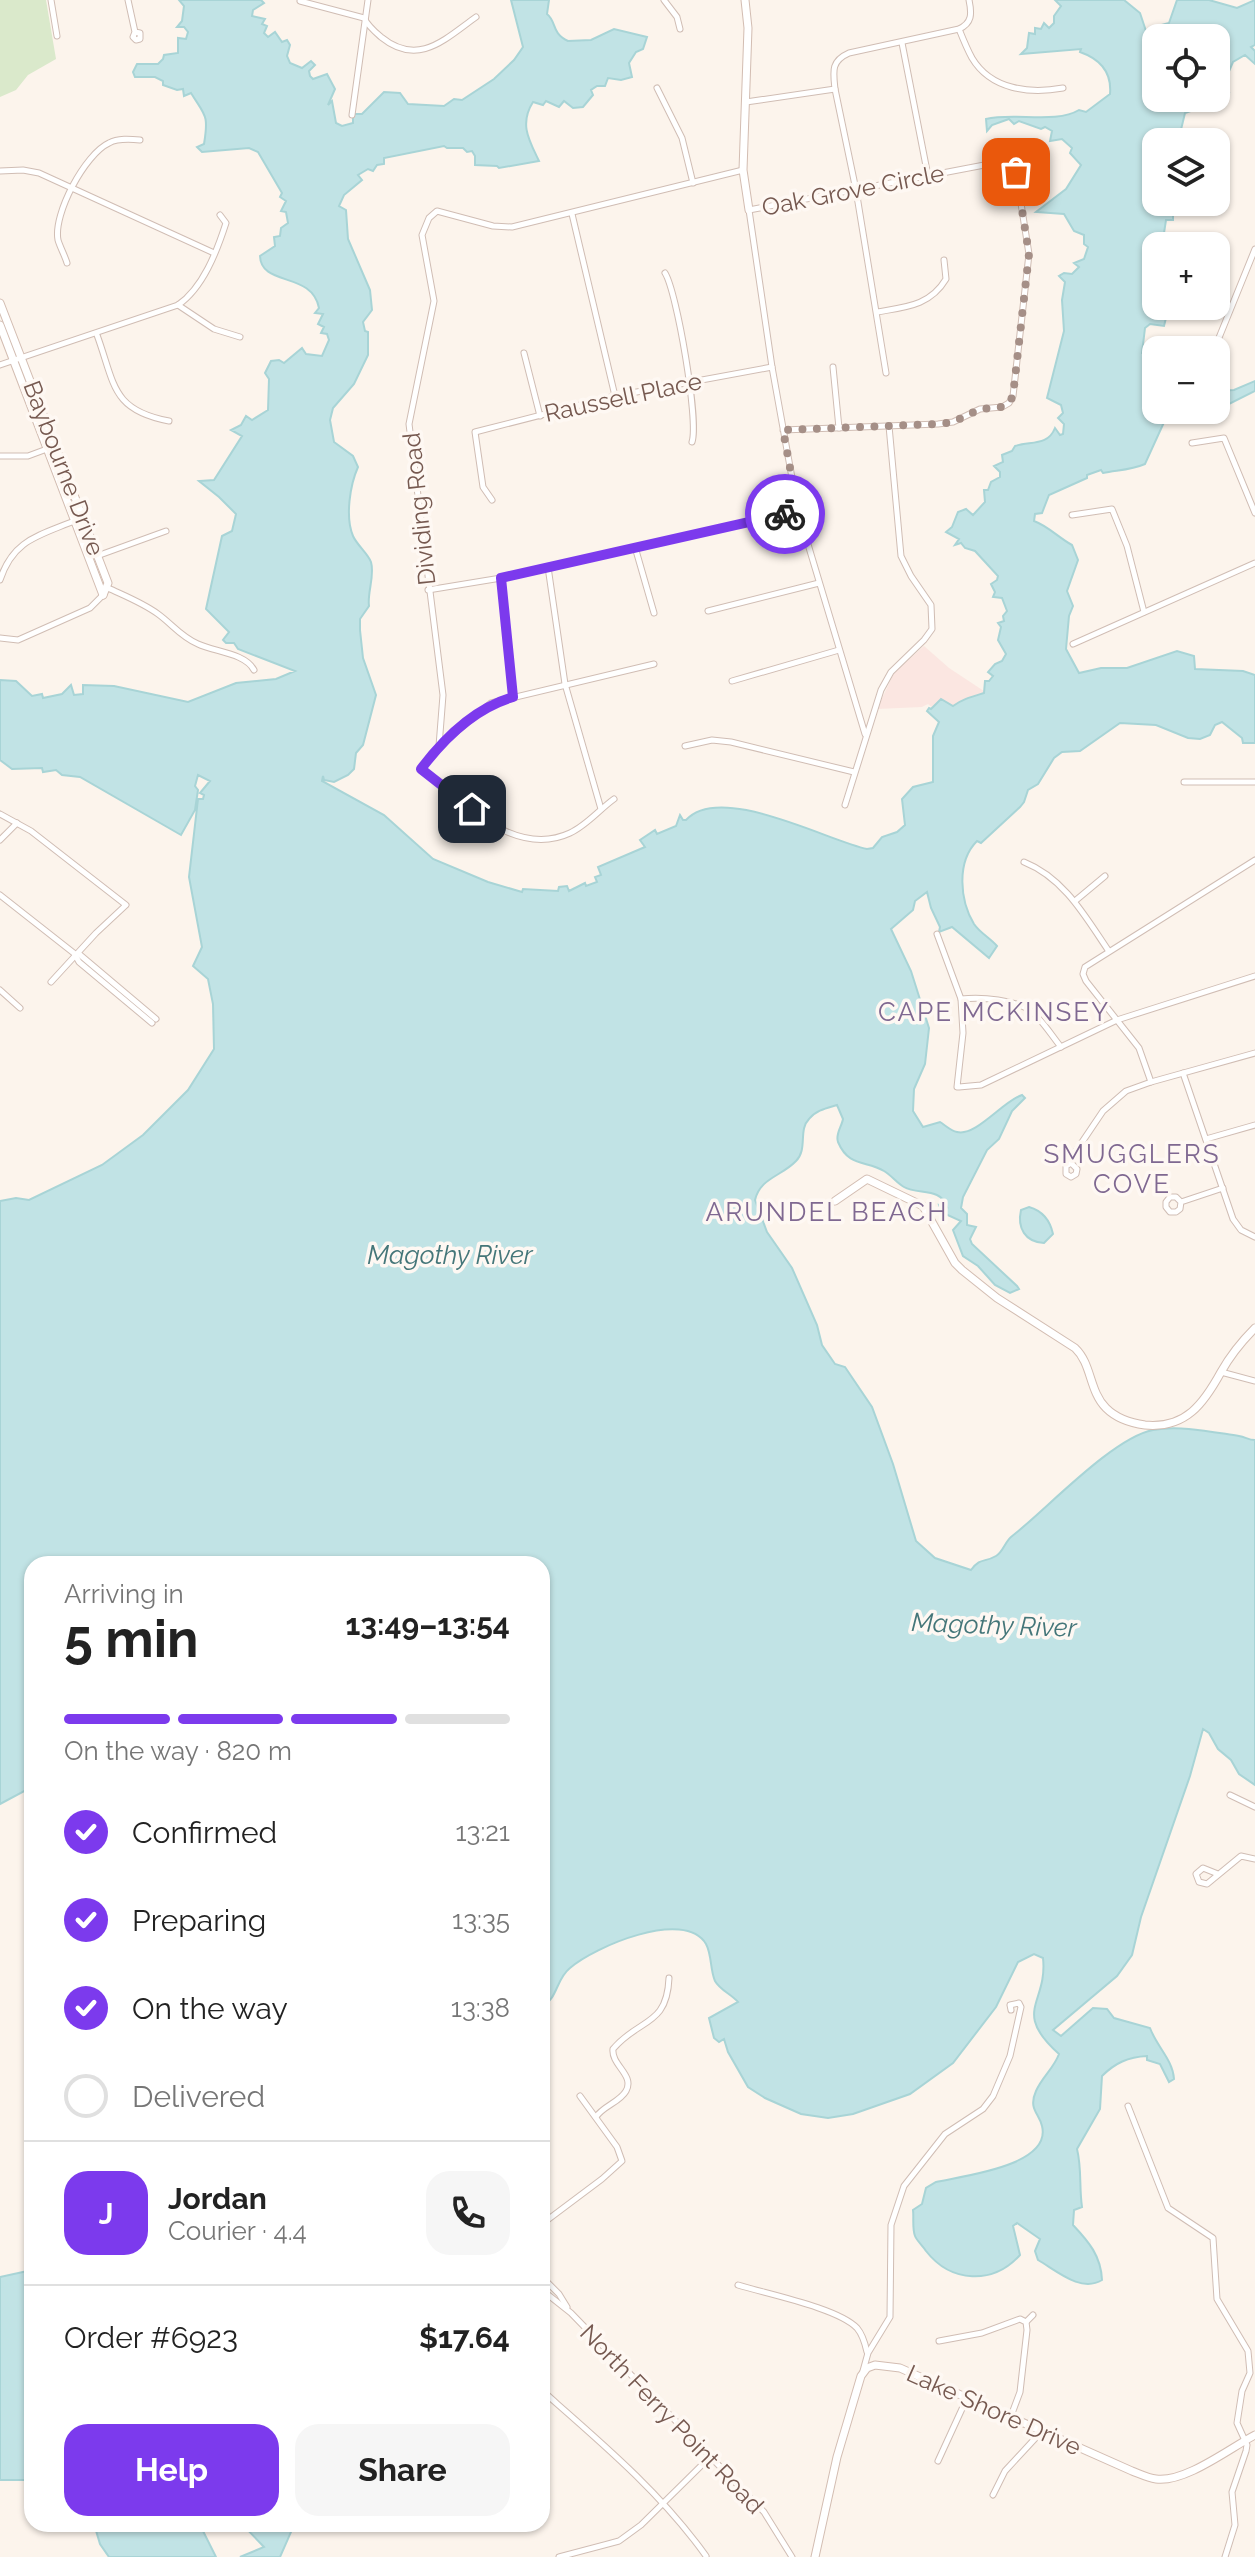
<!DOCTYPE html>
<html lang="en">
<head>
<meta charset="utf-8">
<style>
	body { margin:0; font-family:Raleway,sans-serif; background:#f6f6f6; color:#222; height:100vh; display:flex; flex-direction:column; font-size:30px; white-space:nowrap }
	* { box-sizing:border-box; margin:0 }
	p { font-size:26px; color:#767676 }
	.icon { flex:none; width:44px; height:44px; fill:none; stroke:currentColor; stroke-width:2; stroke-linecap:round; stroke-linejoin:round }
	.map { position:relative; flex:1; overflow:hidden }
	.details { position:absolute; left:24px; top:1556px; width:526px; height:976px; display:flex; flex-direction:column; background:#fff; border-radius:24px; box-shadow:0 2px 6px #0004 }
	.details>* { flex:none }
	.controls { position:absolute; left:1142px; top:24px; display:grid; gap:16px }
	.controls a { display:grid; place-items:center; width:88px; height:88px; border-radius:16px; background:#fff; box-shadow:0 2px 6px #0004; font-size:40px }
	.pin { position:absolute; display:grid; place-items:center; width:68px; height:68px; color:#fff; margin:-34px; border-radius:16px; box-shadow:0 4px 12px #0006 }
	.courier { position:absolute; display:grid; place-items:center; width:80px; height:80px; margin:-40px; border:6px solid #7c3aed; border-radius:50%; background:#fff; color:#222; box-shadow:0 2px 10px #0007 }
	.overview em { font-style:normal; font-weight:700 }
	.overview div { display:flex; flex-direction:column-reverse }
	.overview { display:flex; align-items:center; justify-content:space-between; height:136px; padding:0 40px }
	h1 { font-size:52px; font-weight:700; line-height:60px }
	.bar { display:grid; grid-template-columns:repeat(4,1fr); gap:12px 8px; align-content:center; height:96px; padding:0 40px }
	.bar i { height:10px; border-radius:6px; background:#e0e0e0 }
	.bar .selected { background:#7c3aed }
	.bar p { grid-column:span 4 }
	.line { display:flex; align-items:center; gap:20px; padding:0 40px; border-top:2px solid #e0e0e0 }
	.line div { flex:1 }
	.round { display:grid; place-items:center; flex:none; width:84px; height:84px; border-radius:24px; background:#f6f6f6 }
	ol { padding:0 40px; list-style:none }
	li { display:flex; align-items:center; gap:24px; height:88px }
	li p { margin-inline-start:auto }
	li .icon { padding:8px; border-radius:50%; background:#7c3aed; color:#fff; stroke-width:4 }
	li:last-child { color:#767676 }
	li i { width:44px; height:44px; border:4px solid #e0e0e0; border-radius:50% }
	.button { display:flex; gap:16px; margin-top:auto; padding:16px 40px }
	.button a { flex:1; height:92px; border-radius:24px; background:#7c3aed; color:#fff; font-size:32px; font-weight:700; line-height:92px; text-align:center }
	.button a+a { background:#f6f6f6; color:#222 }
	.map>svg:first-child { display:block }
	.commercial { fill:#fbe6e1 }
	.green { fill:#dae9cb }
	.water { fill:#c1e3e5; stroke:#a8d4d6; stroke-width:2 }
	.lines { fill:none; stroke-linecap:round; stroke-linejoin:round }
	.street-casing { stroke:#d0bdb4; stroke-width:7 }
	.secondary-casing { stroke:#d3bdb2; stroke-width:9 }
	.street { stroke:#fff; stroke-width:5 }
	.secondary { stroke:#fff; stroke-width:7 }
	.done { stroke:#a58f87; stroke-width:8; stroke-dasharray:0 14.4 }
	.route { stroke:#7c3aed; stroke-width:10 }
	.labels { text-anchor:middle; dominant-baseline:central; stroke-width:7; stroke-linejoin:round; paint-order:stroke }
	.street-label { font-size:24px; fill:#765950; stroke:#fef8f3 }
	.neighbourhood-label { font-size:26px; letter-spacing:2px; fill:#7f6891; stroke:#fef8f3 }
	.water-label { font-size:26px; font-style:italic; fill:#447679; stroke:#fef8f3 }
</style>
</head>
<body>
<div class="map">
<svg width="1255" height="2557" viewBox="0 0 1255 2557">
	<rect width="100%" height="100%" fill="#fcf4ec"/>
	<polygon class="commercial" points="924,646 949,668 999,701 986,751 928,704 922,707 877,709 894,673"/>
	<polygon class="green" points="0,0 46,0 56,59 28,75 16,90 0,97"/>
	<g class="water">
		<path d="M179,0H261L264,3L253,10L252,16L265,19L262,24L267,26L264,33L268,37L275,32L282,42L287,40L290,45L287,56L290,63L302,68L311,61L315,65L309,71L310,76L313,79L327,74L335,89L328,105L332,101L336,123L342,126L353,123V114H362L384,92L400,93L408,104L444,106L454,99L462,100L494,79L514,60L523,47L511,0H549L547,14C557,22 551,33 568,41L591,40L614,29L647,37L643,49L636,52L629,63L632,77L621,80L608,78L605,86H597L591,90L593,95L583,107L573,108L564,101L559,107L546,101L543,105L533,102C519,124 529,140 539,161L499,168L497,166L475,165V156L472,151L467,152L463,148H447L444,146L384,158V164L377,165L373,171L368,169L358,175L362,180L344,195L339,206L346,210L348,239L370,290L372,310L363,322L365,331L368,332V355L354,384L333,408L330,420L334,442L353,456L358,467C350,485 345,517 353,536C357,545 368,554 371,562C375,576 367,593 369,606L360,619V630L363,658L376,695L363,745L356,753L354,769L348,775L334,782L324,780L323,776L322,781L384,815L433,859L488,882L522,892L523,889L558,891L559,887L567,886L569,891L585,883L586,886L597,882L595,877L601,875L598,867L645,847L640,840L655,830L657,834L676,826L680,815L683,820H686C720,782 828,841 867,849L873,848L882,837L897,832L905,825L902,799L913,787L933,782V736L939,722L927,711L929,708L931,709L941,699L953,706C963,699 971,697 984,693L985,681H989L993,676L988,672L995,664L1002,661L1006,654L998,640L1001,627L998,623L1004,621L1003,616L1007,611L1002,598L993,597L995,592L991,584L997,580L998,576L975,551L965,548L961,543L955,545L959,539L946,532L952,527L958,512L966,509L973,515L985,502L984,490H988L991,482L1000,477V472L994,466L1003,462L1002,455L1012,451L1015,446C1031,441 1048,446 1055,428L1060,435L1063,434L1064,424L1058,418L1063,413L1061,405L1047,398L1064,331L1062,300L1065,282L1059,276L1064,273L1072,274L1079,267L1074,263L1084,259L1088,247L1084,244V235L1074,231L1064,214L1036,212L1066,189L1081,165L1070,153L1072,148L1062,139L1050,141L1052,131L1045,127L1041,129L1019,121L1014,124L1009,119L992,125L987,131L986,119C1013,112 1056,124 1079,110L1086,112L1110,94C1112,72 1100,59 1080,52L1081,49L1021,54L1027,48L1029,33L1035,34V28L1041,29L1044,23L1049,28L1054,23V16L1061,6L1055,0H1124L1140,13L1148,37L1158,33L1161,25L1169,23L1177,0H1209L1237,8L1255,0V45L1251,47L1255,51V64L1245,55L1233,62L1223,85L1229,92L1224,96L1216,90V38H1156V98H1206L1194,110L1185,113L1178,142H1156V202H1173V220H1166L1162,246H1156V306H1169L1164,326L1150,324L1145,328L1142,353C1162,363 1156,390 1156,410H1216V391L1234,390L1255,381V391L1209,414L1208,411L1190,410L1168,421L1165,420L1145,464C1131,470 1118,470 1103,473L1101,470L1087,475V478L1049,495L1042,513L1035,514L1034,521C1048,526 1059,538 1072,545L1078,560L1067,591L1073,606L1069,616L1066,649L1079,673L1101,668H1127L1177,651L1194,656L1195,669L1243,671L1255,675V743H1243L1242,738L1222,722L1215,725L1210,735L1200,739L1188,738L1156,725L1120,723L1080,751L1062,752L1054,758L1038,784L1028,790L1024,802L1020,807L981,843L977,841C956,862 960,901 974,924C980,933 990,938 997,946L989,958L952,927L939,932L940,927L931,908L927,892L915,901L913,910L891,929L911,971L929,1028L925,1064L914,1089L913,1111L923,1127L940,1122C945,1125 951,1131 957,1132C976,1137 1003,1101 1022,1095L1025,1098L1012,1111L999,1139L987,1150L963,1197L961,1208L967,1214V1225L976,1227L970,1239L972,1244L1017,1286L1019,1289L1010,1293L995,1285L978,1266L963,1256L953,1230L961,1221L941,1212L939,1205L947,1207C941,1187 918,1195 904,1187C897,1183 891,1175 884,1171C867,1160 849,1168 838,1142C835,1134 842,1126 843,1119L837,1105C827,1108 816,1110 809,1119C798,1130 808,1149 796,1161C782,1176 760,1178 755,1200L767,1232L792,1268L817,1325L822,1345L835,1364L845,1367L872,1407L893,1464L916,1541L935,1558L971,1570C981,1557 984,1563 996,1556C1003,1552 1005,1542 1011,1537C1046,1510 1112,1438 1153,1430C1180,1425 1212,1432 1239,1436C1246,1437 1248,1440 1255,1440V1785L1239,1774L1231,1760L1218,1749L1209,1733L1203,1729L1190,1776L1141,1917L1132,1955L1117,1976L1053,2030L1061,2036L1093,2008L1107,2009L1114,2018L1150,2028C1157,2047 1173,2060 1174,2079L1169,2082L1160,2064L1147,2060V2056C1128,2057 1115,2063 1102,2076L1100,2109L1077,2149C1082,2169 1079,2187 1082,2207L1074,2210L1073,2225C1089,2242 1101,2256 1102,2280C1081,2293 1057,2271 1038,2260L1035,2251L1040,2239L1017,2223L1013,2226L1020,2255C993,2285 951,2283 926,2251C923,2246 917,2241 915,2236C912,2228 914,2217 913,2210L922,2204L926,2188L936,2182C962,2176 1052,2166 1042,2126C1039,2113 1028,2109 1036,2091C1042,2077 1054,2068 1059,2054C1011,2011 1048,2004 1043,1958L1034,1954L1018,1962L996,2007L953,2063L910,2094L853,2114L828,2118L801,2114L765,2098L748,2087L728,2052L724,2039L719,2042L714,2038L709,2018L738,2002C731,1994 720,1990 715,1981C710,1970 712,1955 706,1944C684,1908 594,1947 570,1968C556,1979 558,1998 542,2007V1564H32V1787L0,1804V1201L16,1198L29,1200L102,1165L143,1135L188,1090L214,1049L213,1004L208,979L193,966L202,947L189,877L198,799H203L204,795L200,793L210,781L198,775L195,786L198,790L195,810L181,835L80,777L62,775L56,770L43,772L42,768L12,769L0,760V680L16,681L32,696L42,694L43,698L62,694L71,685L74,695L83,694V685L114,686L188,702L236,683L276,679L295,671L238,649L234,643H226L223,640L229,632L206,609L222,536L232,531L236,514L219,497L199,481L214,480L242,436L231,430L241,425L246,416L252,420L268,410L269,379L265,373L271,361L279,360L284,363L302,348L306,354L322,356L329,340L327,334L321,333L324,327L318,324L323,314L315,313L319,308C312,271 261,287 260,256L275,246L274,237L280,236L281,228L288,223L286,212L281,211L286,201L280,197L282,193L258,152L249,148L202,152L197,147L204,144C209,114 205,116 191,93L184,96L183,89L177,90L163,85V81L155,77H135L133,72L137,64H158L163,59L164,55L178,53V38L186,39L188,32L184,27H177L182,21L184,6Z"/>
		<path d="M1029,1207C1043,1211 1050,1220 1053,1234L1044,1243C1025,1242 1017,1228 1021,1210Z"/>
		<polygon points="32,2270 32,2480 0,2480 0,2277"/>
		<polygon points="94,2524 202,2524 201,2527 216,2557 109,2557 100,2544"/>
		<polygon points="242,2524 285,2524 291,2532 280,2557 240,2557 264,2547"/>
	</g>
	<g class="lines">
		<defs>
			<g id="street">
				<polyline points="51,0 57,36"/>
				<polyline points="128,0 135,32 133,37 136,40 140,39 140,33 135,32"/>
				<polyline points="664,0 677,17 680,29"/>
				<path d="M300,1L364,18C368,26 374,31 381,37C418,67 444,40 476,17"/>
				<path d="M959,29C963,39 967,49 972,58C991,90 1030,94 1063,88"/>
				<polyline points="902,43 928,176"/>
				<polyline points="657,88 682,138 693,183"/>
				<polyline points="835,89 856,190 886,373"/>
				<path d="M746,102L835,89C833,71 831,61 849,53L959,29C972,23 972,14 969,0"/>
				<polyline points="352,115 368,0"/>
				<polyline points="0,171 23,170 39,173 214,253"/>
				<polyline points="572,214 615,396"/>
				<path d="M67,263C65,256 60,247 58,240C53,214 85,154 109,143C118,138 130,139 140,140"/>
				<path d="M665,273C677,292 699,422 692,442"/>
				<polyline points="178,305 214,329 240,337"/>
				<path d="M877,312C905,307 930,306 946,279L944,260"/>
				<path d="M97,335C115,384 111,410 169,421"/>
				<polyline points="1214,350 1255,249"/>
				<polyline points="524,353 540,416"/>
				<path d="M0,365L178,305C203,288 217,251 226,223L220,215"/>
				<polyline points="833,367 839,428"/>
				<polyline points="783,430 938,424 953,422 980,409 1002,407 1009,403 1013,396 1029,254 1016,172 1010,165 1000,162 749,210 772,367 798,511 865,734"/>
				<polyline points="1192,443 1224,438 1255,513"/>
				<polyline points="0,456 28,456 55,446"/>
				<polyline points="492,500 483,487 475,432 615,396 772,367"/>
				<polyline points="1072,515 1112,509 1127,546 1144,612"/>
				<polyline points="635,547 654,613"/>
				<polyline points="97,556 166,531"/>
				<polyline points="548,567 565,684 601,809"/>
				<polyline points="501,578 513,697"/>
				<path d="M0,580C13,540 38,536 74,521"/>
				<path d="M108,588C125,596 143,603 158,614C172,624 181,637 198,644C215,652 245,653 254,670"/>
				<polyline points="428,590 501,578 798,511"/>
				<polyline points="708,611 819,583"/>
				<polyline points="0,638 18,640 90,608 103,595"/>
				<polyline points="1073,644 1255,563"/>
				<polyline points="732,681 839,650"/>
				<polyline points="439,746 443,695 409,424 434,301 422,235 429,218 437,211 493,226 512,227 743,170"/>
				<polyline points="685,746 712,740 731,742 854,772"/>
				<polyline points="1184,782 1255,782"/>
				<path d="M614,799C600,809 586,826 570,833C514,859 461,801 421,769L439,746L491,703L654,664"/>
				<polyline points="845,805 881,690 891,672 924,640 932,629 931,605 911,576 901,556 889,426"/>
				<polyline points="0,814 31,831 126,905 96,933 51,982"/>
				<polyline points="0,840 17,823"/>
				<path d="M1024,862C1064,878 1085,916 1108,950"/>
				<polyline points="0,895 75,954 79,954 156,1019"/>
				<polyline points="1075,901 1105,876"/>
				<polyline points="937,934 961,999 963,1033 957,1087 959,1087 981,1085 1117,1020 1255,976"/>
				<polyline points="75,955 79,962 152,1023"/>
				<polyline points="0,990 20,1008"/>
				<path d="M961,999C981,997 1016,999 1032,1012C1043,1021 1052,1036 1061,1047"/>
				<polyline points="1183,1073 1233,1219 1241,1230 1255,1237"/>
				<polyline points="1151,1082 1139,1048 1086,981 1083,974 1085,967 1255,860"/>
				<polyline points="1206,1139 1255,1125"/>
				<polyline points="1071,1163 1077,1169 1076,1174 1071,1177 1066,1174 1066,1166 1071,1163 1074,1154 1103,1111 1126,1091 1151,1082 1255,1053"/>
				<polyline points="1181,1202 1180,1209 1176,1212 1170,1212 1166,1207 1166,1202 1170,1197 1176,1197 1181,1202 1223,1188"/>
				<polyline points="1221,1372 1255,1381"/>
				<polyline points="1230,1795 1255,1807"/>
				<polyline points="1218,1874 1203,1868 1196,1874 1199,1882 1207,1884 1241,1856 1255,1859"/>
				<polyline points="1128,2106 1168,2208 1213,2238 1217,2299 1248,2351 1250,2373 1242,2391 1237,2423 1247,2445 1246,2451 1232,2492 1235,2525 1225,2557"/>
				<path d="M596,2117C603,2106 620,2102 626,2091C635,2075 611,2065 613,2049C639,2018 667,2027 669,1978"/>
				<polyline points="542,2224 602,2179 622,2161 617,2147 580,2096"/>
				<polyline points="542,2277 559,2294 567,2307"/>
				<path d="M738,2285C767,2294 838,2308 857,2328C863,2335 865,2343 867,2352"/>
				<polyline points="542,2290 571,2313 764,2512 792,2557"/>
				<polyline points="1026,2322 1033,2315"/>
				<polyline points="939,2341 982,2333 1020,2319 1026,2322 1027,2330 1020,2392 1011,2416"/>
				<polyline points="863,2371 868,2353 890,2317 891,2225 904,2186 945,2134 983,2109 993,2096 1010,2056 1021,2007 1019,2003 1010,2005 1011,2010"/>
				<path d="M546,2394C603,2444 662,2494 706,2556"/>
				<polyline points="938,2461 967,2398"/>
				<polyline points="993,2495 1005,2471 1042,2431"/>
				<polyline points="559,2557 619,2541 641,2525 710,2457"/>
			</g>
			<g id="secondary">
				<polyline points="745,0 748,28 743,170 749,210"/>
				<polyline points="0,303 108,583 103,595"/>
				<polyline points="0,325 103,595"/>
				<path d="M835,1201L867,1179L923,1206L955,1263L962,1270L997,1298L1075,1348C1092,1364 1089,1391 1106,1408C1117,1419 1130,1423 1145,1425C1186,1429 1204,1403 1221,1372C1230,1356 1242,1341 1255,1328"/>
				<path d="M815,2557L837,2457L861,2376L867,2368L875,2365L900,2368L1132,2471C1140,2474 1148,2478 1156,2479C1185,2483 1230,2448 1255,2435"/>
			</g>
		</defs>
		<use href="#street" class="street-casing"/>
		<use href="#secondary" class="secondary-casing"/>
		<use href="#street" class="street"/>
		<use href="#secondary" class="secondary"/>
	</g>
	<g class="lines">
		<polyline class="done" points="785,514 798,511 783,430 938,424 953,422 980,409 1002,407 1009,403 1013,396 1029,254 1016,172"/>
		<path class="route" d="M472,809L421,769C445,737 475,708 513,697L501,578L785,514"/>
	</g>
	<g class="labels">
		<g class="street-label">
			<text transform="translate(853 190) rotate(-11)">Oak Grove Circle</text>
			<text transform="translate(623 397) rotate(-12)">Raussell Place</text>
			<text transform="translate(64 468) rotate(69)">Baybourne Drive</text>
			<text transform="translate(419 509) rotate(-96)">Dividing Road</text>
			<text transform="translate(994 2410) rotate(24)">Lake Shore Drive</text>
			<text transform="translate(672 2419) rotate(46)">North Ferry Point Road</text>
		</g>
		<g class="neighbourhood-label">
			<text x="994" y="1012">CAPE MCKINSEY</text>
			<text x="1132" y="1154">SMUGGLERS<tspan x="1132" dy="30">COVE</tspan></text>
			<text x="827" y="1212">ARUNDEL BEACH</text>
		</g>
		<g class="water-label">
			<text x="450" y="1255">Magothy River</text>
			<text transform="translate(994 1625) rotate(2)">Magothy River</text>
		</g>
	</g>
</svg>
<div class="controls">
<a><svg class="icon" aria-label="locate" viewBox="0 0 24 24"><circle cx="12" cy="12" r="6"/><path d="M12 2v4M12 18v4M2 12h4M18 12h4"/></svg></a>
<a><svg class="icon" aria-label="layers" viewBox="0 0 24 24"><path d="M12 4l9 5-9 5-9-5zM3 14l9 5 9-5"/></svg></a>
<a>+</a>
<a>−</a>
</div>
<div class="pin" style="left:1016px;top:172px;background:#ea580c"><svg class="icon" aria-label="bag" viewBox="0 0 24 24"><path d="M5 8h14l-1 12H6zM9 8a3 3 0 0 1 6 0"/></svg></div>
<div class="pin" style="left:472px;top:809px;background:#1f2937"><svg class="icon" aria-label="home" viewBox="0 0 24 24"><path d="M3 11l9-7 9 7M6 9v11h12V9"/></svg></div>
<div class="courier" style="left:785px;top:514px"><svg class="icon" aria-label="bike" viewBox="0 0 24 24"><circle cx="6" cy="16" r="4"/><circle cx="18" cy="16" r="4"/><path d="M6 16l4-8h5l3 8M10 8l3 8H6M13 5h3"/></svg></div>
<section class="details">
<div class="overview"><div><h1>5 min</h1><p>Arriving in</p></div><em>13:49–13:54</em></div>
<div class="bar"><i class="selected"></i><i class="selected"></i><i class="selected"></i><i></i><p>On the way · 820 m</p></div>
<ol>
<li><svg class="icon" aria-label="check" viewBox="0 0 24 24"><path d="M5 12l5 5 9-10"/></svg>Confirmed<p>13:21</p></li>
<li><svg class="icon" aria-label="check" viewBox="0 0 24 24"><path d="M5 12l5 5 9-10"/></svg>Preparing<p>13:35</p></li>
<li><svg class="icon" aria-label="check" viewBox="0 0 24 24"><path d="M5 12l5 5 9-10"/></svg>On the way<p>13:38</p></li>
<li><i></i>Delivered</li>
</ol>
<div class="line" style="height:144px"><b class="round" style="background:#7c3aed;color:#fff">J</b><div><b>Jordan</b><p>Courier · 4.4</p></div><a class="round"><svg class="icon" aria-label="phone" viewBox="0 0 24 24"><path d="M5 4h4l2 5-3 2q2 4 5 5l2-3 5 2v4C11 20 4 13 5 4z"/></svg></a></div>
<div class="line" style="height:104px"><div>Order #6923</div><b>$17.64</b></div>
<div class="button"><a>Help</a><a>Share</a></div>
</section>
</div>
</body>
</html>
